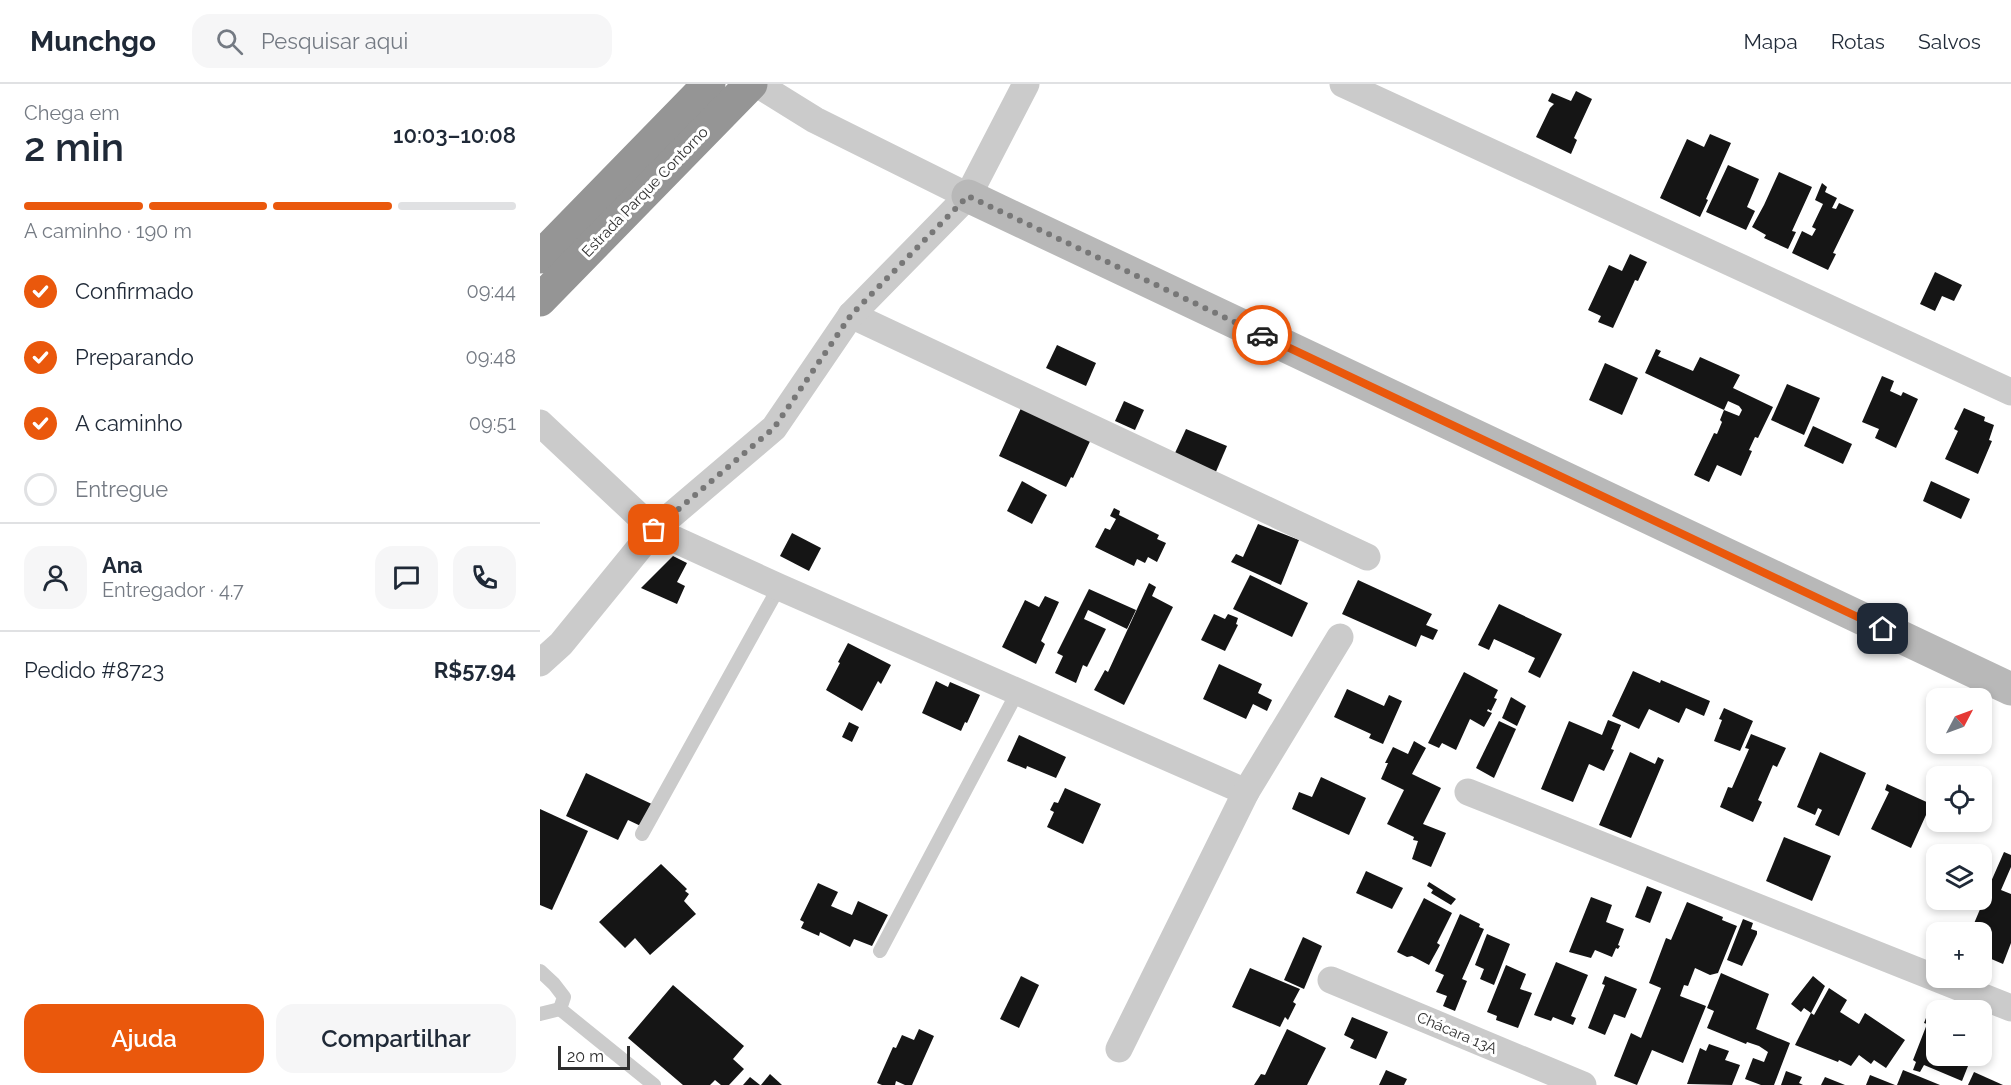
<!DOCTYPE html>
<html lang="pt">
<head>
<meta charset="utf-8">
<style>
	body { margin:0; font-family:Raleway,sans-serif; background:#f6f6f7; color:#1f2937; height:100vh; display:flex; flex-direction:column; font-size:22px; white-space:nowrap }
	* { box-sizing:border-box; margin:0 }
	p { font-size:20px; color:#747a83 }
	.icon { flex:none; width:33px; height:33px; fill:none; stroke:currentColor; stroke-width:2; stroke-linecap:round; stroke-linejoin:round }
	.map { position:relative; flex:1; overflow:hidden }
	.panel { display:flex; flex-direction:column; background:#fff; width:540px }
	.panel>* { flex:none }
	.needle { width:39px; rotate:49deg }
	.tools { position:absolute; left:1386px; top:604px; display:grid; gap:12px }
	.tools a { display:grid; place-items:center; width:66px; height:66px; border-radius:12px; background:#fff; box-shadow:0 3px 9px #0003; font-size:30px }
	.scale { position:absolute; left:18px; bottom:15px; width:72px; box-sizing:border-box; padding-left:6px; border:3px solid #2e2e2e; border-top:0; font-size:16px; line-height:21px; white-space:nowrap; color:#2e2e2e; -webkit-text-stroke:4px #fff; paint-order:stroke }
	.pin { position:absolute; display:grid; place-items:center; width:51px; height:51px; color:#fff; margin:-26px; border-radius:12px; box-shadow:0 3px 9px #0006 }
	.courier { position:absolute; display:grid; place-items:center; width:60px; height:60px; margin:-30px; border:4px solid #ea580c; border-radius:50%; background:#fff; color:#222; box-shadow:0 2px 8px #0007 }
	.summary em { font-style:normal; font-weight:600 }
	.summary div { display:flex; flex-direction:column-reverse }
	.summary { display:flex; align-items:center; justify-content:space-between; height:102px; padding:0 24px }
	h1 { font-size:39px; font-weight:600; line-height:45px }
	.bar { display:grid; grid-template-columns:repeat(4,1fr); gap:9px 6px; align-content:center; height:72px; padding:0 24px }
	.bar i { height:8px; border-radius:4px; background:#e0e1e3 }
	.bar .active { background:#ea580c }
	.bar p { grid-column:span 4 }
	.line { display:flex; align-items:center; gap:15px; padding:0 24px; border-top:2px solid #e0e1e3 }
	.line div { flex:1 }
	.round { display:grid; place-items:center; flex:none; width:63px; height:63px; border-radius:18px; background:#f6f6f7 }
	ol { padding:0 24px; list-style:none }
	li { display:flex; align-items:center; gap:18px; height:66px }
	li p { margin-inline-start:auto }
	li .icon { padding:6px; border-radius:50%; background:#ea580c; color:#fff; stroke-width:4 }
	li:last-child { color:#747a83 }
	li i { width:33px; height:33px; border:3px solid #e0e1e3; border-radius:50% }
	.button { display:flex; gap:12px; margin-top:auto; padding:12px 24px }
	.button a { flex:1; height:69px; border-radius:18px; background:#ea580c; color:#fff; font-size:24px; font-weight:600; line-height:69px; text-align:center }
	.button a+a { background:#f6f6f7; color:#1f2937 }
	header { display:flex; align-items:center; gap:36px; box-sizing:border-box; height:84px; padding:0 30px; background:#fff; border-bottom:2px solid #e0e1e3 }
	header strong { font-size:28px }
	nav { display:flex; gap:33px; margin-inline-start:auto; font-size:21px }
	.search { width:420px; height:54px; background:#f6f6f7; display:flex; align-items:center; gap:15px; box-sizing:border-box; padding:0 21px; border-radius:18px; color:#747a83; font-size:22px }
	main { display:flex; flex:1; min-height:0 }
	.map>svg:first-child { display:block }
	.building { fill:#151515 }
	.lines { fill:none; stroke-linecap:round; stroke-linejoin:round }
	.lane { stroke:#cbcbcb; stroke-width:14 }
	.street { stroke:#cbcbcb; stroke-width:27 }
	.secondary { stroke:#b8b8b8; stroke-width:33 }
	.highway { stroke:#959595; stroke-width:33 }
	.done { stroke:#777; stroke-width:6; stroke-dasharray:0 10.8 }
	.route { stroke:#ea580c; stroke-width:8 }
	.labels { text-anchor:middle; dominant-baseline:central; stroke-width:6; stroke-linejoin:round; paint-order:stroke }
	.street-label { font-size:15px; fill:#2e2e2e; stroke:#fff }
</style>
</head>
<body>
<header>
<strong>Munchgo</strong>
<div class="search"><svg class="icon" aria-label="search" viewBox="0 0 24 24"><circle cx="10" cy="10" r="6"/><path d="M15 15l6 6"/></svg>Pesquisar aqui</div>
<nav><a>Mapa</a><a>Rotas</a><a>Salvos</a></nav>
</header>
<main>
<section class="panel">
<div class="summary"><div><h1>2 min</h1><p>Chega em</p></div><em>10:03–10:08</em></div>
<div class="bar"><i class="active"></i><i class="active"></i><i class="active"></i><i></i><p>A caminho · 190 m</p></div>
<ol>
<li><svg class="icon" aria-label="check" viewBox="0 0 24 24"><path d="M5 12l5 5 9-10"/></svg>Confirmado<p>09:44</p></li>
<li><svg class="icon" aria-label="check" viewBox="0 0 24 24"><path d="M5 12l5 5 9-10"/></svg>Preparando<p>09:48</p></li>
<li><svg class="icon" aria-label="check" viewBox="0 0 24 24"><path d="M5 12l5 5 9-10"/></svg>A caminho<p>09:51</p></li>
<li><i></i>Entregue</li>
</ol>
<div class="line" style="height:108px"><a class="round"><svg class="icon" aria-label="person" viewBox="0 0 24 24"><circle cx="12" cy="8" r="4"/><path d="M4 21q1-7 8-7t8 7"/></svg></a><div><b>Ana</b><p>Entregador · 4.7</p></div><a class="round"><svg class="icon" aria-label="chat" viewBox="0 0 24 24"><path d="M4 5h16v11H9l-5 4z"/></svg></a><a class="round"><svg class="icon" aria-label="phone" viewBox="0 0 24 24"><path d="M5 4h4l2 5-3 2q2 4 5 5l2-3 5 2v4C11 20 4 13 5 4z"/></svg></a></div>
<div class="line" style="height:78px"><div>Pedido #8723</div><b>R$57.94</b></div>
<div class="button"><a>Ajuda</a><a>Compartilhar</a></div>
</section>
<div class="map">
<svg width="1471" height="1001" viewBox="0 0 1471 1001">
	<rect width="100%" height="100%" fill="#fff"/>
	<g class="building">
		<polygon points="1036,7 1052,15 1034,54 1037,56 1031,70 996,53 1010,24 1014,20 1008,17 1012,9 1031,17"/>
		<polygon points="1170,50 1191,59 1166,115 1168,116 1160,133 1120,114 1147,55 1164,63"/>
		<polygon points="1188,81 1219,95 1207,123 1215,127 1206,146 1166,128"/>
		<polygon points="1239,88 1272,103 1252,147 1256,148 1248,165 1224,154 1226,151 1212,143 1224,121"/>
		<polygon points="1282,99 1287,103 1285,108 1297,114 1292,124 1296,125 1299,119 1314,126 1293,169 1296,170 1288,186 1252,169 1262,147 1272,152 1276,145 1272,143 1283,120 1275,116"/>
		<polygon points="1090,170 1107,178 1098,197 1095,196 1073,244 1058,238 1061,232 1048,226 1069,181 1082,187"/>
		<polygon points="1395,188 1422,201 1414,217 1402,212 1395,227 1380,220"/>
		<polygon points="517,261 556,279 546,302 506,284"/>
		<polygon points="1116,265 1121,267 1118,272 1153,287 1160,273 1200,291 1193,304 1233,323 1218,354 1215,353 1209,366 1212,367 1201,392 1177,381 1169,398 1154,391 1174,349 1177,350 1182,338 1180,336 1184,326 1199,332 1202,326 1199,322 1188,317 1184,326 1105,289"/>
		<polygon points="1065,279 1098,294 1082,331 1049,316"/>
		<polygon points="1342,292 1354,297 1350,307 1361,312 1363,308 1378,315 1356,364 1335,354 1339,345 1322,338"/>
		<polygon points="1247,300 1280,314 1264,351 1231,336"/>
		<polygon points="584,317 604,326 595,346 575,337"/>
		<polygon points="482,322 552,353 533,394 531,393 526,403 459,372"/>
		<polygon points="1424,324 1445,333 1444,337 1454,341 1449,356 1452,357 1438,390 1405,375 1418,347 1414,345"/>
		<polygon points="1273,342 1312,360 1303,380 1264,362"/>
		<polygon points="646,345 687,362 675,390 635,369"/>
		<polygon points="482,397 507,411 492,440 467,427"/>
		<polygon points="1391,397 1430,415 1421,435 1383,417"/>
		<polygon points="574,424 580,427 579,431 619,451 617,455 626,459 617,478 608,473 605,479 597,475 594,482 555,463 565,444 570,446 576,435 570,432"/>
		<polygon points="718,440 759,456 741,501 691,478 696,470 703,473"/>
		<polygon points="252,449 281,464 269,487 240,472"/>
		<polygon points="133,472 147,479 137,498 145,502 137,520 101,504"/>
		<polygon points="710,491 768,519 752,553 693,525"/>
		<polygon points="818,496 892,530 886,541 898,546 893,556 881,551 876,563 802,530"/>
		<polygon points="609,499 616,503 612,512 633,523 584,621 554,606 565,586 568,588"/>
		<polygon points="549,505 596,526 587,545 548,526 544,535 566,545 547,583 543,581 536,599 515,589 523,572 517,569"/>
		<polygon points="505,512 519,518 501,557 505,560 496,580 462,563 485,516 499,523"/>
		<polygon points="959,520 1022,550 1000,594 988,588 995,574 954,555 949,566 938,561"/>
		<polygon points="674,530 685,535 688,530 698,534 696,540 698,541 685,567 661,556"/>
		<polygon points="308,559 351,581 341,600 338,597 322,627 286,606 300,579 298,578"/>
		<polygon points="679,580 722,600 718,609 732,616 727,627 713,620 706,635 663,615"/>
		<polygon points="1093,587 1120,599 1121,596 1170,617 1164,632 1146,624 1139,639 1109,625 1099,645 1072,632"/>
		<polygon points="924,588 958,606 954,614 957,615 951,627 948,625 947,627 952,629 944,643 930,635 916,666 902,659 899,664 888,659"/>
		<polygon points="396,597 408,603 410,598 440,611 427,639 425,638 421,647 382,629"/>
		<polygon points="807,605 844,622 849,611 862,617 843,660 829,654 831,650 794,633"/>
		<polygon points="971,613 986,622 977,642 962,634"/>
		<polygon points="1184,624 1213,637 1200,667 1174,657 1182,636 1179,635"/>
		<polygon points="1068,636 1081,641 1071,665 1074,666 1064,687 1049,680 1033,718 1001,705 1029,637 1062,651"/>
		<polygon points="959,637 976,645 954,694 936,684"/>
		<polygon points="309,638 319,643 312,658 302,653"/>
		<polygon points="1211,650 1246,664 1237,683 1233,681 1218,716 1222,718 1213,738 1180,723 1188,703 1192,704 1209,665 1205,664"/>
		<polygon points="479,651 526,673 516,694 487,682 486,685 467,677"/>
		<polygon points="874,657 886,664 872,690 901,704 883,740 906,749 891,783 872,775 878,757 873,756 874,753 847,740 864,706 841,695 848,679 845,679 853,663 868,670"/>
		<polygon points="1090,668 1115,680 1118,673 1124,676 1091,754 1059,741"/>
		<polygon points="1280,668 1326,689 1299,752 1275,741 1282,726 1278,724 1275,731 1257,723"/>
		<polygon points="46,689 116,722 105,744 88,736 78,756 26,732"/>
		<polygon points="781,693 826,714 809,751 752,725 759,708 772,713"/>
		<polygon points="1347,700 1391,720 1371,764 1331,745 1349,708 1345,706"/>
		<polygon points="525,704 561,720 543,760 507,743 514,728 510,726 514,718 518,719"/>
		<polygon points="0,725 48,747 12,826 0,821"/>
		<polygon points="1244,753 1291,772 1272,817 1226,797"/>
		<polygon points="1464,768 1471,771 1471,783 1461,806 1471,810 1471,859 1463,880 1442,871 1442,849 1430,849 1446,811 1451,813 1446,809"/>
		<polygon points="121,780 147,805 145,807 149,810 144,817 156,830 110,871 95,854 85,864 59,838"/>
		<polygon points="826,787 863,804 852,825 816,809"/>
		<polygon points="889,798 916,815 911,821 891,809 893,806 887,802"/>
		<polygon points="278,799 298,808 291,822 312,831 318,817 348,831 332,862 314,855 310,863 280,848 279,852 261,844 264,838 260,836"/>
		<polygon points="1107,802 1122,808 1110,839 1095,833"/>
		<polygon points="1051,813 1072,821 1066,838 1084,845 1078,861 1080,862 1078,865 1076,864 1072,873 1055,866 1051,874 1029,868"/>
		<polygon points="884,814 912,829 897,859 900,861 889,881 872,872 867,873 857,868"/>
		<polygon points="1147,818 1183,833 1182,836 1197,842 1178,889 1170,891 1155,884 1148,902 1144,901 1140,912 1166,922 1143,979 1112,966 1097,1001 1074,992 1091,949 1101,954 1121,904 1109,899 1126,854 1131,856"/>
		<polygon points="920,830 940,840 939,843 944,845 922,895 927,897 915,927 903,922 907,912 896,908 904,891 895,887"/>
		<polygon points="1203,835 1213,839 1211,845 1217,847 1217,850 1202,882 1187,876"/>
		<polygon points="947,850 970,860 954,901 940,895 944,885 935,881"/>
		<polygon points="763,853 782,862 764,905 744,896"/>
		<polygon points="1016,878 1048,891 1031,932 1036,934 1033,941 1013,933 1011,937 994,931"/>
		<polygon points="966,881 986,890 980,905 992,909 978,944 956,936 957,932 947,928"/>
		<polygon points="710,884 760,905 753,918 756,920 748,936 745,933 740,943 692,923"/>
		<polygon points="1181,889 1229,910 1216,945 1250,959 1234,1001 1221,1001 1205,995 1213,974 1224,978 1228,968 1219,962 1207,958 1206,960 1167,944 1174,927 1167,924"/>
		<polygon points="481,892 499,901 479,944 460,935"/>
		<polygon points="1065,892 1097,905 1085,934 1074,930 1065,951 1048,944 1065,901 1062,900"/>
		<polygon points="1273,892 1285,902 1271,929 1264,924 1261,928 1251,920"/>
		<polygon points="133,901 204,962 193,975 204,985 189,1001 181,1001 175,996 170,1001 143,1001 88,954"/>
		<polygon points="1289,904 1307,916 1300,928 1319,940 1325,929 1365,956 1346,984 1334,976 1331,980 1319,971 1311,982 1299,976 1298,978 1255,961 1271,929 1274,931"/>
		<polygon points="1391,921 1404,927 1396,927 1396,972 1432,972 1422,997 1384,981 1380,988 1373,986 1376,978 1373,976 1387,940 1384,939"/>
		<polygon points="812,933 848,948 836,975 810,964 814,956 804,951"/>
		<polygon points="379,945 394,952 372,1001 365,1001 356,997 355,1001 342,1001 337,999 353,963 356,964 362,951 374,956"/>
		<polygon points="747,945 786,964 767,1001 714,1001 721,990 725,991"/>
		<polygon points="1169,960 1189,967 1185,976 1200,981 1192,1001 1147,1000 1160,964 1166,967"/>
		<polygon points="846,986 867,995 864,1001 839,1001"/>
		<polygon points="1363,986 1378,992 1400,1001 1357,1001"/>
		<polygon points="1246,987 1262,993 1259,999 1263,1001 1241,1001"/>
		<polygon points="1434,988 1463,1001 1428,1001"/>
		<polygon points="230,990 242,1001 221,1001"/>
		<polygon points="1330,991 1355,1001 1326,1001"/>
		<polygon points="210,993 220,1001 203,1001"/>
		<polygon points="1285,993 1305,1001 1281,1001"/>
	</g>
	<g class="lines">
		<g class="lane">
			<polyline points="102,750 239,503"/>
			<polyline points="340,867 478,607"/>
			<polyline points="0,887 14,900 24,913 20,925"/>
			<polyline points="20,925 114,1001"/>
			<polyline points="0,930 20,925"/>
		</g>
		<g class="street">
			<polyline points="217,0 275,36 428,112"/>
			<polyline points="803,0 1471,308"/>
			<polyline points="311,231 827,473"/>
			<polyline points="0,339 114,446 239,503 706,708"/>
			<polyline points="0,579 21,560 114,446 234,344 311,231 428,112 486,0"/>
			<polyline points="928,708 1471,924"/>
			<polyline points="791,896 1043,1001"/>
			<polyline points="579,965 706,708 800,553"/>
		</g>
		<polyline class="secondary" points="428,112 1471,605"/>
		<g class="highway">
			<polyline points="0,173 169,0"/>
			<polyline points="0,216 211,0"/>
		</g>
	</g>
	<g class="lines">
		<polyline class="done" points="114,446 234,344 311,231 428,112 722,251"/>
		<polyline class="route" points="722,251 1343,545"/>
	</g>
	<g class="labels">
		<g class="street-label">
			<text transform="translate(105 108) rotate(-46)">Estrada Parque Contorno</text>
			<text transform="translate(917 949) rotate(23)">Chácara 13A</text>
		</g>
	</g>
</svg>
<div class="tools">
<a><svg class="needle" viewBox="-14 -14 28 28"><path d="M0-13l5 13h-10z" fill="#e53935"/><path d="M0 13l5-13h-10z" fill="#747a83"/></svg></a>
<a><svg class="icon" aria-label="locate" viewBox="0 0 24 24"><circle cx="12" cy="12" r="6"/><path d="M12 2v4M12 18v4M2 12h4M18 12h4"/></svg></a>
<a><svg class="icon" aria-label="layers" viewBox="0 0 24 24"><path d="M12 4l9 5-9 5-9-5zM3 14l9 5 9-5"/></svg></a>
<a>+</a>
<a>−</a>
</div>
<div class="scale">20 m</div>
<div class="pin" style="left:114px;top:446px;background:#ea580c"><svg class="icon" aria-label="bag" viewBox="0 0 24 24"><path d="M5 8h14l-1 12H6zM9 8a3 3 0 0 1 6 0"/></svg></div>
<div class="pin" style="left:1343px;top:545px;background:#1f2937"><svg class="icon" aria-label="home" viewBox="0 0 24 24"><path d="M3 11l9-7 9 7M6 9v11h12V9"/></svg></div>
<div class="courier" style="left:722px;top:251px"><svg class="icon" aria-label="car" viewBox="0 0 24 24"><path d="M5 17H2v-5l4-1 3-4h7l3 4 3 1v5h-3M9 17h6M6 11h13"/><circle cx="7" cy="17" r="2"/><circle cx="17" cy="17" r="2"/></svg></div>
</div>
</main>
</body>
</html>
